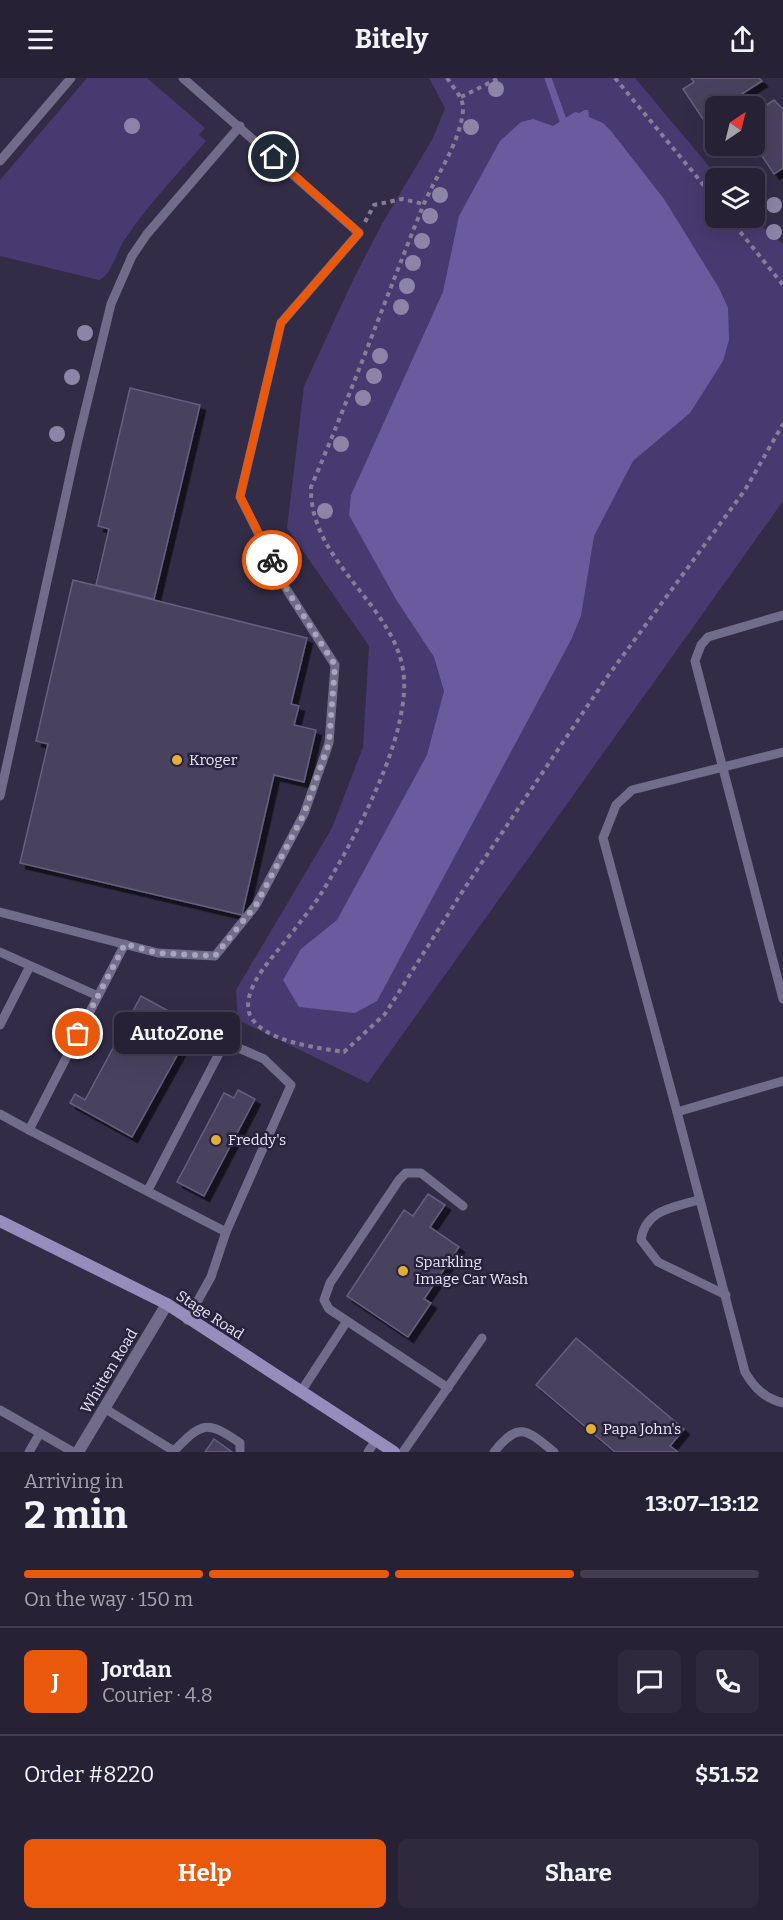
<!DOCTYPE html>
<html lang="en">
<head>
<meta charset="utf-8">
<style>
	body { margin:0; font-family:Bitter,serif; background:#2e293d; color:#f1f3f6; height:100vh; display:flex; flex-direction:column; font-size:22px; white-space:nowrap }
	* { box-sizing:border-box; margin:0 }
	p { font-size:20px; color:#a4a3ad }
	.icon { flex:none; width:33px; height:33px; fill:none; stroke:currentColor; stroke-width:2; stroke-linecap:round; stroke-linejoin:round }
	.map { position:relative; height:1374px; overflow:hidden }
	.sheet { display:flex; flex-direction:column; background:#262135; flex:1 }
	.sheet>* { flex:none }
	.needle { width:39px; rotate:35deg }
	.fabs { position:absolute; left:705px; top:18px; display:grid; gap:12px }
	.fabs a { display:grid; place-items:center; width:60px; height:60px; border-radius:9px; background:#262135; box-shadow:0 6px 24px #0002,0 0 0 2px #423e50; font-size:30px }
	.pin { position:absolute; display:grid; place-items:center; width:51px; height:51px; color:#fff; margin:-26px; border:3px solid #fff; border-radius:50%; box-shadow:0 2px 6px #0007 }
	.courier { position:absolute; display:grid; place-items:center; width:60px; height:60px; margin:-30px; border:4px solid #ea580c; border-radius:50%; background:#fff; color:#222; box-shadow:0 2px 8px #0007 }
	.bubble { position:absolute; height:42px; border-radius:9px; background:#262135; box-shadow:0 6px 24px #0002,0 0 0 2px #423e50; font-size:20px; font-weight:700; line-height:42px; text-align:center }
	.headline em { font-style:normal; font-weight:700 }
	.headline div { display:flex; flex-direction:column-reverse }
	.headline { display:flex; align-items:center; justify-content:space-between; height:102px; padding:0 24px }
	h1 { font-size:39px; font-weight:700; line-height:45px }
	.bar { display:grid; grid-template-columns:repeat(4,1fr); gap:9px 6px; align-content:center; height:72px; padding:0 24px }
	.bar i { height:8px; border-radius:4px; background:#423e50 }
	.bar .current { background:#ea580c }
	.bar p { grid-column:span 4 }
	.line { display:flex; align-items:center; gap:15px; padding:0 24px; border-top:2px solid #423e50 }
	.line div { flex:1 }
	.round { display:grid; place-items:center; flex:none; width:63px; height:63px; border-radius:9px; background:#2e293d }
	.action { display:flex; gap:12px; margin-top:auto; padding:12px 24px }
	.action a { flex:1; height:69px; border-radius:9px; background:#ea580c; color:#fff; font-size:24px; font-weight:700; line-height:69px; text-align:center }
	.action a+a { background:#2e293d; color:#f1f3f6 }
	header { display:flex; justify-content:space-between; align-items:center; height:78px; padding:0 24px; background:#262135; font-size:27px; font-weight:700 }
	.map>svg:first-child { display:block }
	.green { fill:#473a70 }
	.water { fill:#6b5b9e }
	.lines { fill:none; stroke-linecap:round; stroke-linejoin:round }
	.stream { stroke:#6b5b9e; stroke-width:7 }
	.building { fill:#48425f; stroke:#655f7e; stroke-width:1.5; filter:url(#shadow) }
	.path { stroke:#847f96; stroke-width:4; stroke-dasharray:4.5 4.5; stroke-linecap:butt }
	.service { stroke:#726c8b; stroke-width:9 }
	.minor { stroke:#726c8b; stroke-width:12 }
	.secondary { stroke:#978dbd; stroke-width:12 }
	.tree { fill:#8c85a7 }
	.done { stroke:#a8a4b9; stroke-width:6; stroke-dasharray:0 10.8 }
	.route { stroke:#ea580c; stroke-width:8 }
	.poi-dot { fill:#e3ae35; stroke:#28223d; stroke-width:2 }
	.labels { text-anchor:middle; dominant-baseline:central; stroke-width:5; stroke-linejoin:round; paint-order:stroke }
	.poi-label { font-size:15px; fill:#e8e5f7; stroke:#28223d; text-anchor:start }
	.street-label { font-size:15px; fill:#e8e5f7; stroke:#28223d }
</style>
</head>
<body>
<header><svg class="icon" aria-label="menu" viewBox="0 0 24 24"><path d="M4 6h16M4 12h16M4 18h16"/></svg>Bitely<svg class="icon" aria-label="share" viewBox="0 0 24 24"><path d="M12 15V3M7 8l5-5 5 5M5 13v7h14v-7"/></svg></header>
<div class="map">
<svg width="783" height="1374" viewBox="0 0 783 1374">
	<defs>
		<filter id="shadow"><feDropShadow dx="5.5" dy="5.5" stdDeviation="0" flood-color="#0009"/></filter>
	</defs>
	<rect width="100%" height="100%" fill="#322c47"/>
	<g class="green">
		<path d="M87,0H147L205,50L199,57L206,63C179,95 148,126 125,161C117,172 111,198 99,202L0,178V102Z"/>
		<polygon points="429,0 635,0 719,100 716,100 716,140 751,140 783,166 783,423 368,1005 238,942 236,912 332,750 363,669 369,568 287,450 304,308 354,200 382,146 433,60 445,30"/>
	</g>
	<polygon class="water" points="585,32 588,32 589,39 603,45 611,53 664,121 719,210 728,230 729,262 723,283 690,335 633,383 594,458 581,538 571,562 377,923 355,935 299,929 283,902 301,871 337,842 427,677 444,613 434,579 397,523 349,437 351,417 443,214 459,138 500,63 521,44 533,41 553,48 575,34 579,35"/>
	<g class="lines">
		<polyline class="stream" points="548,0 563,42"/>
	</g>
	<g class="building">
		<polygon points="691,0 759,0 762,3 723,28 716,28 716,33 703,41 683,11 694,4"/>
		<polygon points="774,22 783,31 783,90 774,96 754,66 754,35"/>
		<polygon points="130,310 200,327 154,521 96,507 109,451 98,448"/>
		<polygon points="73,502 307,560 291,626 299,628 294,647 316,652 304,704 274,697 242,837 20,785 48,666 36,663"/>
		<polygon points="141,918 194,947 132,1059 70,1025 75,1016 85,1022"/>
		<polygon points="238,1012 255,1021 204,1118 177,1104 224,1015 234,1020"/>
		<polygon points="428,1116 445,1127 430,1149 459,1169 424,1221 431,1225 408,1259 347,1218 404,1132 413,1138"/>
		<polygon points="576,1260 684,1351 670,1368 678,1374 615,1374 536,1307"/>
		<polygon points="214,1361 232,1374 205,1374"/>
	</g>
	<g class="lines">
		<g class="path">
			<path d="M447,0C453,10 464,19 463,32C460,66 436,97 423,128C385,222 351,316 311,409C309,486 400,529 404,601C405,616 402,633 399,646C387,699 348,773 319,819C303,842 284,864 266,887C257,899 243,920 250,937C262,964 320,970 344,974L385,936L464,811L605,602L745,412L783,346"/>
			<polyline points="615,0 716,122"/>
			<polyline points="461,19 499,0"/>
			<polyline points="729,140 783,207"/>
			<polyline points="365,144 374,127 402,121 424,126"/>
		</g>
		<g class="service">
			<polyline points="0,83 71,0"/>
			<polyline points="783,537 708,559 701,567 695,583 783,921"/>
			<polyline points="783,674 632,712 616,727 603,760 677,1034 783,1003"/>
			<polyline points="0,718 77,366 111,226 132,178 147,156 240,48"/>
			<polyline points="0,834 158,875 215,878 256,827 304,736 329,665 335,587 287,512 240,419 281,245 359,155 183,0"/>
			<polyline points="0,874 98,918 125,866"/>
			<polyline points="0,947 30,888"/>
			<path d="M677,1034L745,1294C755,1311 765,1320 783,1325"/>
			<polyline points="0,1036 29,1052 98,918"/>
			<polyline points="29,1052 226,1154"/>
			<polyline points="148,1112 225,964 264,981 291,1007 226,1154 211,1199 187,1242"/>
			<path d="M698,1122C672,1130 645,1132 641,1162L658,1184L726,1217"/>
			<polyline points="448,1310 329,1231 324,1222 330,1205 399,1102 406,1095 421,1095 463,1128"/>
			<polyline points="302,1312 347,1243"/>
			<path d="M104,1330L174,1373C202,1344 207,1342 240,1365V1374"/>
			<polyline points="0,1332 73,1374"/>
			<polyline points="29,1374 40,1355"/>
			<polyline points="368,1374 376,1362"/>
			<polyline points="403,1374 482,1260"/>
			<path d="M494,1374C519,1343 526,1351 554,1374"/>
		</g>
		<polyline class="minor" points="78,1374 167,1226"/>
		<polyline class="secondary" points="0,1143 167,1226 394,1374"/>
	</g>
	<g class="tree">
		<circle cx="496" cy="11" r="8"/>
		<circle cx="132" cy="48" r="8"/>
		<circle cx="471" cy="49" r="8"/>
		<circle cx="440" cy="117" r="8"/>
		<circle cx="774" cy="127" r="8"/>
		<circle cx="430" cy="138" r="8"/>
		<circle cx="774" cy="154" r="8"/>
		<circle cx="422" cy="163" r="8"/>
		<circle cx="413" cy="185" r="8"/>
		<circle cx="407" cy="208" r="8"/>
		<circle cx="401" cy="229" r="8"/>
		<circle cx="85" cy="255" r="8"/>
		<circle cx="380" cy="278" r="8"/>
		<circle cx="374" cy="298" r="8"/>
		<circle cx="72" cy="299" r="8"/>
		<circle cx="363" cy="320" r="8"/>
		<circle cx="57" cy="356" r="8"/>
		<circle cx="341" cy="366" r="8"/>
		<circle cx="325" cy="433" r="8"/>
	</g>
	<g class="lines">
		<polyline class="done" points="78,956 125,866 158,875 215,878 256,827 304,736 329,665 335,587 287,512 272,482"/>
		<polyline class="route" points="272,482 240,418 281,245 359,155 274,79"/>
	</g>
	<g class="poi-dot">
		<circle cx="177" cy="682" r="6"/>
		<circle cx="216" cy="1062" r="6"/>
		<circle cx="403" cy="1193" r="6"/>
		<circle cx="591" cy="1351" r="6"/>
	</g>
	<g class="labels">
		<g class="poi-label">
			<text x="189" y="682">Kroger</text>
			<text x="228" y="1062">Freddy's</text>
			<text x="415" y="1184">Sparkling<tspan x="415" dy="17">Image Car Wash</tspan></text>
			<text x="603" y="1351">Papa John's</text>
		</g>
		<g class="street-label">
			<text transform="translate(210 1237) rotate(33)">Stage Road</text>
			<text transform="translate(109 1293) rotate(-59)">Whitten Road</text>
		</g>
	</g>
</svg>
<div class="fabs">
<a><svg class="needle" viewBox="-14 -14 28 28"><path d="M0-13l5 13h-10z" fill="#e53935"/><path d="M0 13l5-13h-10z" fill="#a4a3ad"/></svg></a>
<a><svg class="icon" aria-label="layers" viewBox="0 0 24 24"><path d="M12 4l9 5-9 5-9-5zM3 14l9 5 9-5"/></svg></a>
</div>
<div class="pin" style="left:78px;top:956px;background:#ea580c"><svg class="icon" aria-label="bag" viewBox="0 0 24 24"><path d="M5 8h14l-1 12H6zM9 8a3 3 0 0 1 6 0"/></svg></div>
<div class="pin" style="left:274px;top:79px;background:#1f2937"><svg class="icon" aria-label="home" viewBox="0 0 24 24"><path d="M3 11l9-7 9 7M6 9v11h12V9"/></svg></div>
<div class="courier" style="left:272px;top:482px"><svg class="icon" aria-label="bike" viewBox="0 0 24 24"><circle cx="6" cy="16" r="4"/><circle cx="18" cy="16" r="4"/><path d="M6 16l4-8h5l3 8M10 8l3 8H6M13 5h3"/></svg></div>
<div class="bubble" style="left:114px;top:934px;width:126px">AutoZone</div>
</div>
<section class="sheet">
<div class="headline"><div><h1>2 min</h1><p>Arriving in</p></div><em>13:07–13:12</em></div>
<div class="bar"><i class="current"></i><i class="current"></i><i class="current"></i><i></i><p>On the way · 150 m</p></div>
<div class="line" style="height:108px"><b class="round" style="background:#ea580c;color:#fff">J</b><div><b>Jordan</b><p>Courier · 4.8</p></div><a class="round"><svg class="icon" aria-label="chat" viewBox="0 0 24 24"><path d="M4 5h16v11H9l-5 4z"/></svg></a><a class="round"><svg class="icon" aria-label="phone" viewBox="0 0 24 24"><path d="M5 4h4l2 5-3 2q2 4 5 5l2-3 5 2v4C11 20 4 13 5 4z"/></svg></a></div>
<div class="line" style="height:78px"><div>Order #8220</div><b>$51.52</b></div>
<div class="action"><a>Help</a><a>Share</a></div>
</section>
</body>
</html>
